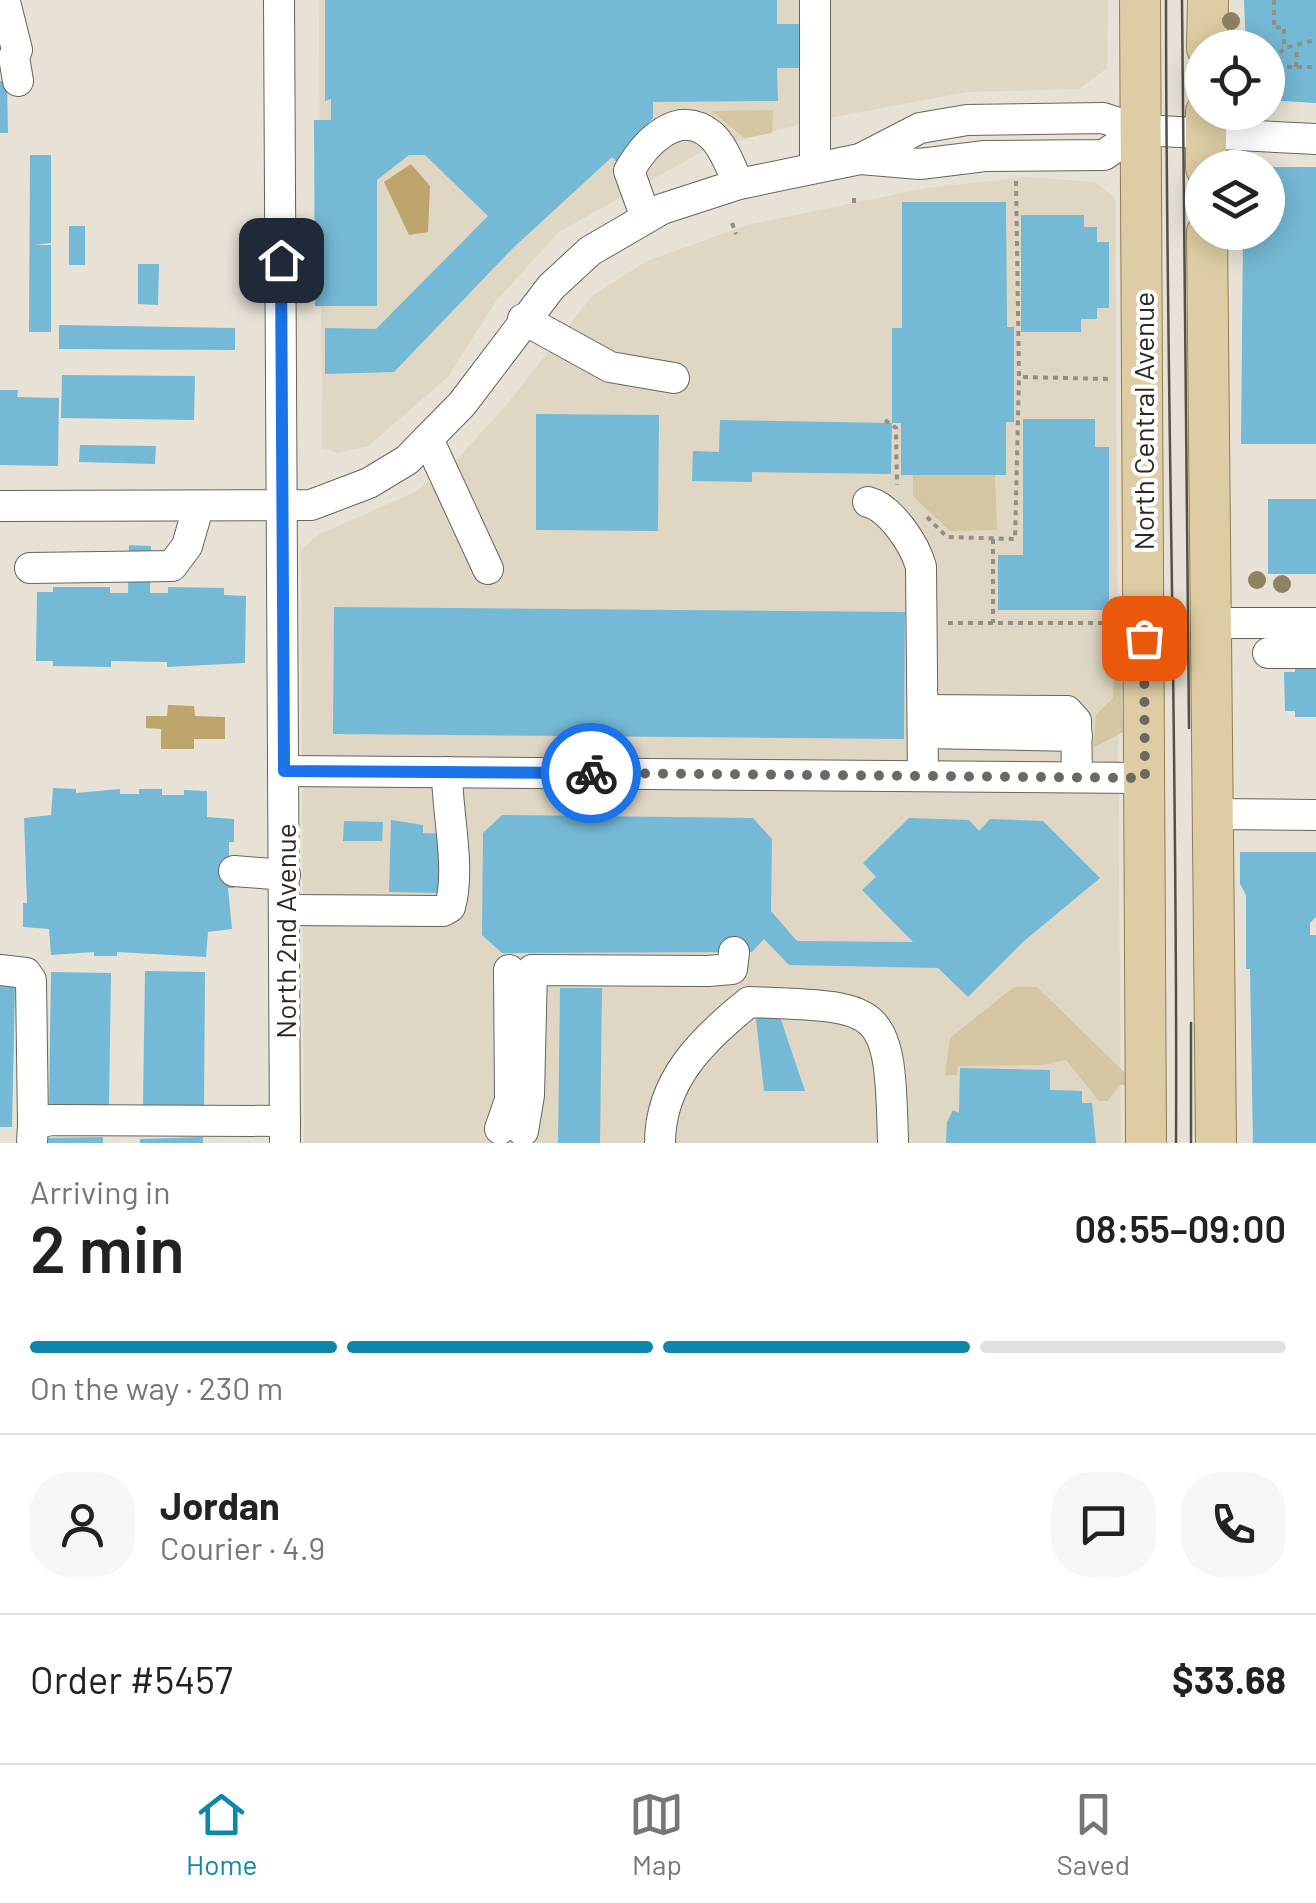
<!DOCTYPE html>
<html lang="en">
<head>
<meta charset="utf-8">
<style>
	body { margin:0; font-family:Barlow,sans-serif; background:#f6f6f6; color:#222; height:100vh; display:flex; flex-direction:column; font-size:38px; white-space:nowrap }
	* { box-sizing:border-box; margin:0 }
	p { font-size:32px; color:#767676 }
	.icon { flex:none; width:55px; height:55px; fill:none; stroke:currentColor; stroke-width:2; stroke-linecap:round; stroke-linejoin:round }
	.map { position:relative; height:1143px; overflow:hidden }
	.sheet { display:flex; flex-direction:column; background:#fff; flex:1 }
	.sheet>* { flex:none }
	.fabs { position:absolute; left:1185px; top:30px; display:grid; gap:20px }
	.fabs a { display:grid; place-items:center; width:100px; height:100px; border-radius:50%; background:#fff; box-shadow:0 5px 25px #0003; font-size:50px }
	.pin { position:absolute; display:grid; place-items:center; width:85px; height:85px; color:#fff; margin:-42px; border-radius:20px; box-shadow:0 5px 15px #0006 }
	.courier { position:absolute; display:grid; place-items:center; width:100px; height:100px; margin:-50px; border:8px solid #1a73e8; border-radius:50%; background:#fff; color:#222; box-shadow:0 2px 12px #0007 }
	.overview em { font-style:normal; font-weight:600 }
	.overview div { display:flex; flex-direction:column-reverse }
	.overview { display:flex; align-items:center; justify-content:space-between; height:170px; padding:0 30px }
	h1 { font-size:65px; font-weight:600; line-height:75px }
	.bar { display:grid; grid-template-columns:repeat(4,1fr); gap:15px 10px; align-content:center; height:120px; padding:0 30px }
	.bar i { height:12px; border-radius:8px; background:#e0e0e0 }
	.bar .selected { background:#0e87ab }
	.bar p { grid-column:span 4 }
	.line { display:flex; align-items:center; gap:25px; padding:0 30px; border-top:2px solid #e0e0e0 }
	.line div { flex:1 }
	.round { display:grid; place-items:center; flex:none; width:105px; height:105px; border-radius:40px; background:#f6f6f6 }
	.tabs { display:flex; justify-content:space-around; align-items:center; height:140px; border-top:2px solid #e0e0e0; background:#fff; font-size:28px; color:#767676 }
	.tabs a { display:grid; justify-items:center; gap:5px }
	.tabs .selected { color:#0e87ab }
	.map>svg:first-child { display:block }
	.built { fill:#dfd7c4 }
	.green { fill:#d4c6a2 }
	.water { fill:#bda56c }
	.building { fill:#74b9d5 }
	.lines { fill:none; stroke-linecap:round; stroke-linejoin:round }
	.minor-casing { stroke:#686459; stroke-width:32 }
	.major-casing { stroke:#917e50; stroke-width:42 }
	.path { stroke:#938f86; stroke-width:4; stroke-dasharray:5 5; stroke-linecap:butt }
	.minor { stroke:#fff; stroke-width:30 }
	.major { stroke:#decda4; stroke-width:40 }
	.tram { stroke:#525049; stroke-width:2.5 }
	.tree { fill:#8e8262 }
	.done { stroke:#6c6961; stroke-width:10; stroke-dasharray:0 18 }
	.route { stroke:#1a73e8; stroke-width:12 }
	.labels { text-anchor:middle; dominant-baseline:central; stroke-width:8; stroke-linejoin:round; paint-order:stroke }
	.street-label { font-size:28px; fill:#2a2823; stroke:#fff }
</style>
</head>
<body>
<div class="map">
<svg width="1316" height="1143" viewBox="0 0 1316 1143">
	<rect width="100%" height="100%" fill="#e7e2d5"/>
	<g class="built">
		<polygon points="319,0 1108,0 1107,68 1079,89 967,92 808,122 705,150 559,232 496,301 448,377 368,446 338,453 322,448"/>
		<polygon points="1026,177 1095,182 1115,198 1121,1143 304,1143 301,550 318,535 415,492 457,459 503,409 592,296 647,261 747,225 926,188"/>
	</g>
	<g class="green">
		<polygon points="773,110 772,133 744,138 712,111"/>
		<polygon points="913,475 995,475 997,530 950,531 913,496"/>
		<polygon points="1121,679 1123,732 1093,748 1096,715 1113,698 1114,680"/>
		<polygon points="1014,987 1037,987 1124,1072 1125,1085 1119,1085 1108,1101 1099,1101 1066,1060 1043,1065 958,1066 957,1075 945,1075 950,1038"/>
	</g>
	<g class="water">
		<polygon points="411,164 430,186 428,232 409,235 384,182"/>
		<polygon points="168,705 194,706 195,716 225,717 225,739 194,739 194,749 161,749 161,729 146,728 146,716 167,716"/>
	</g>
	<g class="building">
		<polygon points="325,0 777,0 777,24 799,24 799,68 777,68 778,101 653,102 653,118 648,123 664,139 628,173 612,157 513,248 394,372 325,374 325,328 376,329 488,216 425,155 409,155 377,180 377,306 315,306 314,120 331,120 331,99 325,101"/>
		<polygon points="1244,0 1316,0 1316,103 1268,100 1268,48 1246,48"/>
		<polygon points="0,81 7,81 8,133 0,133"/>
		<polygon points="30,155 51,155 51,243 35,245 51,245 51,332 29,332"/>
		<polygon points="1268,167 1316,167 1316,444 1241,444 1243,232 1268,232"/>
		<polygon points="902,202 1006,202 1007,327 1014,327 1014,422 1006,422 1006,475 901,475 901,423 892,423 892,328 902,328"/>
		<polygon points="1021,215 1084,215 1084,227 1097,227 1097,242 1109,242 1109,308 1097,308 1097,319 1081,319 1081,332 1021,332"/>
		<rect x="69" y="226" width="16" height="39"/>
		<polygon points="138,264 159,264 158,305 138,304"/>
		<polygon points="59,325 235,328 235,350 59,349"/>
		<polygon points="62,375 195,376 194,420 61,418"/>
		<polygon points="0,390 18,390 17,397 59,398 58,466 0,465"/>
		<polygon points="536,414 659,415 658,531 536,530"/>
		<polygon points="1023,419 1095,419 1095,447 1109,447 1109,610 998,610 998,555 1023,555"/>
		<polygon points="720,420 892,423 891,474 752,472 752,482 692,481 693,451 719,452"/>
		<polygon points="80,445 156,446 155,464 79,462"/>
		<rect x="1268" y="499" width="48" height="75"/>
		<polygon points="129,545 151,546 150,593 168,593 168,587 224,588 224,595 246,596 245,663 167,667 167,662 111,661 111,667 53,666 53,661 36,661 37,592 53,592 53,587 110,587 110,593 128,593"/>
		<polygon points="334,607 905,612 904,739 333,734"/>
		<polygon points="1295,666 1316,666 1316,717 1295,717 1295,711 1285,711 1284,672 1295,672"/>
		<polygon points="53,788 76,789 76,793 120,789 120,794 139,794 139,789 162,789 162,795 184,795 184,790 207,791 207,817 234,819 234,842 229,842 229,863 234,863 234,888 228,888 232,929 208,932 206,957 117,952 117,956 94,956 94,952 51,955 49,929 23,927 23,903 27,903 24,818 51,815"/>
		<polygon points="502,815 753,818 772,839 771,911 797,941 913,942 862,890 876,877 863,863 909,818 969,820 979,831 990,819 1043,821 1100,878 1024,941 968,997 938,968 789,965 764,939 752,952 502,953 482,935 483,833"/>
		<polygon points="391,820 423,825 423,833 444,834 443,893 389,892"/>
		<polygon points="344,821 383,822 382,841 343,841"/>
		<polygon points="1240,852 1316,852 1316,917 1310,923 1310,935 1316,935 1316,1143 1253,1143 1250,969 1246,969 1246,895 1240,884"/>
		<polygon points="145,971 205,972 204,1108 143,1107"/>
		<polygon points="51,972 111,973 109,1107 49,1106"/>
		<polygon points="0,985 15,986 12,1127 0,1127"/>
		<polygon points="560,988 602,988 600,1143 558,1143"/>
		<polygon points="755,1010 778,1011 805,1091 764,1091"/>
		<polygon points="960,1068 1050,1070 1050,1090 1082,1091 1082,1103 1092,1103 1096,1143 946,1143 947,1122 953,1110 959,1113"/>
		<polygon points="103,1137 103,1143 44,1143 44,1138"/>
		<polygon points="203,1137 203,1143 140,1143 140,1139"/>
	</g>
	<g class="lines">
		<defs>
			<g id="minor">
				<polyline points="279,0 285,1143"/>
				<polyline points="815,0 815,167"/>
				<polyline points="6,6 17,50 14,57 18,81"/>
				<polyline points="860,159 920,128 967,120 1103,118 1140,130 1316,139"/>
				<path d="M646,218L629,171C645,143 678,107 711,135C724,146 731,169 739,184"/>
				<polyline points="523,319 610,367 674,378"/>
				<polyline points="428,439 488,569"/>
				<path d="M868,502C891,508 915,545 921,567L923,776"/>
				<polyline points="0,506 311,505 369,483 407,460 462,404 551,287 590,251 662,209 739,184 860,159 920,164 985,156 1104,155 1140,130"/>
				<polyline points="30,568 172,566 187,546 198,508"/>
				<polyline points="1210,623 1316,623"/>
				<polyline points="1268,653 1316,653"/>
				<polyline points="923,710 1067,711 1076,721 1077,777"/>
				<polyline points="923,733 1077,736"/>
				<polyline points="284,771 1145,778"/>
				<polyline points="1211,814 1316,815"/>
				<polyline points="234,871 285,875"/>
				<path d="M285,910L443,911L450,907C461,868 447,814 447,772"/>
				<polyline points="0,970 26,973 31,980 33,1124"/>
				<polyline points="500,1129 510,1100 509,970"/>
				<polyline points="523,1131 529,1095 532,970 708,971 732,969 734,952"/>
				<polyline points="32,1143 33,1124 51,1120 285,1121"/>
				<path d="M660,1143C660,1080 703,1039 749,1002C884,1007 890,1003 893,1143"/>
			</g>
			<g id="major">
				<polyline points="1140,0 1146,1143"/>
				<polyline points="1207,48 1208,0"/>
				<polyline points="1206,168 1206,112"/>
				<polyline points="1207,232 1216,1143"/>
			</g>
		</defs>
		<use href="#minor" class="minor-casing"/>
		<use href="#major" class="major-casing"/>
		<g class="path">
			<polyline points="1274,0 1274,28 1284,27 1284,48"/>
			<polyline points="1287,67 1316,67"/>
			<polyline points="1296,67 1297,47"/>
			<polyline points="1268,69 1284,48 1316,40"/>
			<polyline points="1016,181 1019,377 1109,379"/>
			<polyline points="854,198 854,208"/>
			<polyline points="732,223 736,234"/>
			<polyline points="885,420 896,428 897,485"/>
			<polyline points="927,517 947,537 1015,539 1019,377"/>
			<polyline points="993,539 993,623"/>
			<polyline points="948,623 1113,623"/>
		</g>
		<use href="#minor" class="minor"/>
		<use href="#major" class="major"/>
		<g class="tram">
			<path d="M1166,0C1166,381 1178,762 1176,1143"/>
			<polyline points="1182,0 1189,728"/>
			<polyline points="1191,1143 1191,1023"/>
		</g>
	</g>
	<g class="tree">
		<circle cx="1231" cy="21" r="9"/>
		<circle cx="1257" cy="580" r="9"/>
		<circle cx="1282" cy="584" r="9"/>
	</g>
	<g class="lines">
		<polyline class="done" points="591,773 1145,778 1144,638"/>
		<polyline class="route" points="281,260 284,771 591,773"/>
	</g>
	<g class="labels">
		<g class="street-label">
			<text transform="translate(1143 421) rotate(-90)">North Central Avenue</text>
			<text transform="translate(285 931) rotate(-90)">North 2nd Avenue</text>
		</g>
	</g>
</svg>
<div class="fabs">
<a><svg class="icon" aria-label="locate" viewBox="0 0 24 24"><circle cx="12" cy="12" r="6"/><path d="M12 2v4M12 18v4M2 12h4M18 12h4"/></svg></a>
<a><svg class="icon" aria-label="layers" viewBox="0 0 24 24"><path d="M12 4l9 5-9 5-9-5zM3 14l9 5 9-5"/></svg></a>
</div>
<div class="pin" style="left:1144px;top:638px;background:#ea580c"><svg class="icon" aria-label="bag" viewBox="0 0 24 24"><path d="M5 8h14l-1 12H6zM9 8a3 3 0 0 1 6 0"/></svg></div>
<div class="pin" style="left:281px;top:260px;background:#1f2937"><svg class="icon" aria-label="home" viewBox="0 0 24 24"><path d="M3 11l9-7 9 7M6 9v11h12V9"/></svg></div>
<div class="courier" style="left:591px;top:773px"><svg class="icon" aria-label="bike" viewBox="0 0 24 24"><circle cx="6" cy="16" r="4"/><circle cx="18" cy="16" r="4"/><path d="M6 16l4-8h5l3 8M10 8l3 8H6M13 5h3"/></svg></div>
</div>
<section class="sheet">
<div class="overview"><div><h1>2 min</h1><p>Arriving in</p></div><em>08:55–09:00</em></div>
<div class="bar"><i class="selected"></i><i class="selected"></i><i class="selected"></i><i></i><p>On the way · 230 m</p></div>
<div class="line" style="height:180px"><a class="round"><svg class="icon" aria-label="person" viewBox="0 0 24 24"><circle cx="12" cy="8" r="4"/><path d="M4 21q1-7 8-7t8 7"/></svg></a><div><b>Jordan</b><p>Courier · 4.9</p></div><a class="round"><svg class="icon" aria-label="chat" viewBox="0 0 24 24"><path d="M4 5h16v11H9l-5 4z"/></svg></a><a class="round"><svg class="icon" aria-label="phone" viewBox="0 0 24 24"><path d="M5 4h4l2 5-3 2q2 4 5 5l2-3 5 2v4C11 20 4 13 5 4z"/></svg></a></div>
<div class="line" style="height:130px"><div>Order #5457</div><b>$33.68</b></div>
</section>
<nav class="tabs">
<a class="selected"><svg class="icon" aria-label="home" viewBox="0 0 24 24"><path d="M3 11l9-7 9 7M6 9v11h12V9"/></svg>Home</a>
<a><svg class="icon" aria-label="map" viewBox="0 0 24 24"><path d="M3 6l6-2 6 2 6-2v14l-6 2-6-2-6 2zM9 4v14M15 6v14"/></svg>Map</a>
<a><svg class="icon" aria-label="saved" viewBox="0 0 24 24"><path d="M7 4h10v16l-5-4-5 4z"/></svg>Saved</a>
</nav>
</body>
</html>
